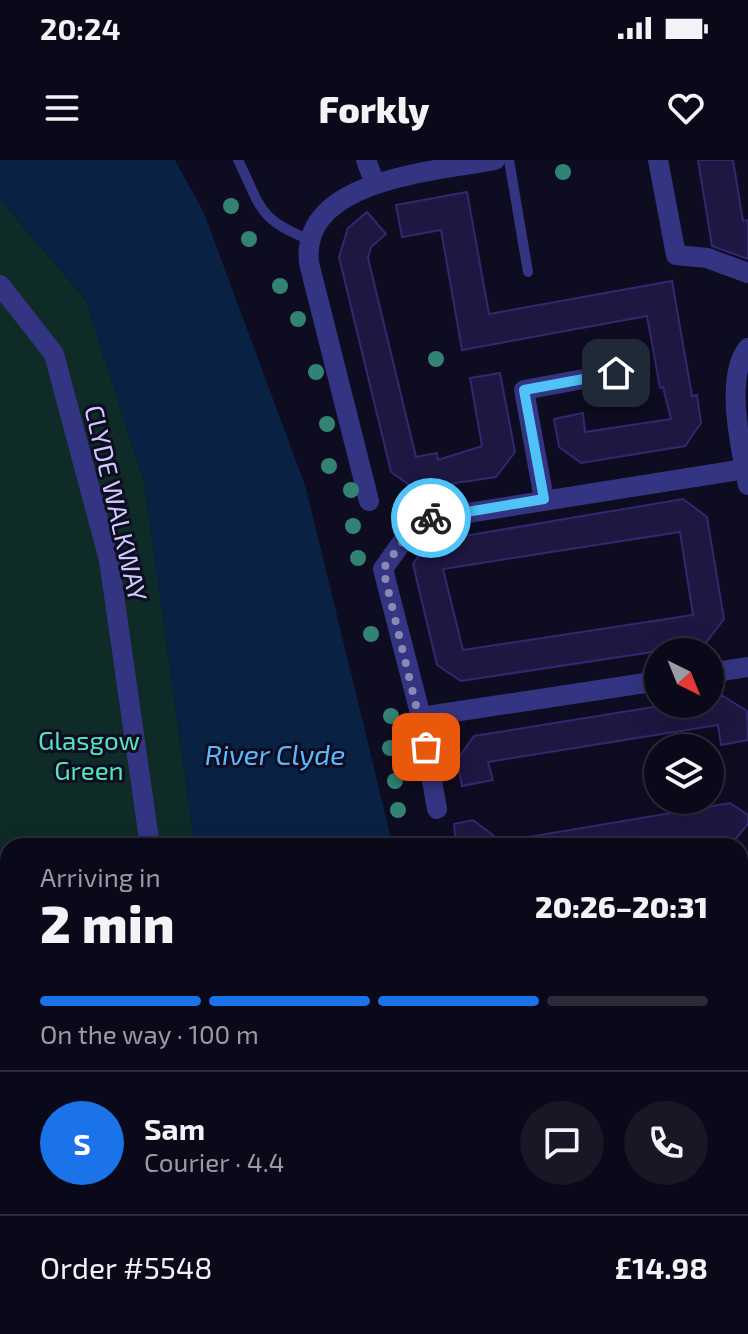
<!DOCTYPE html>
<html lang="en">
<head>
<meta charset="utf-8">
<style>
	body { margin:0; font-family:"Exo 2",sans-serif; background:#181726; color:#f1f3f6; height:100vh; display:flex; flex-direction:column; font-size:30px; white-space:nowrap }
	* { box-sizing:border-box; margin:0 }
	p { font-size:26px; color:#999aa2 }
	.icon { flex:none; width:44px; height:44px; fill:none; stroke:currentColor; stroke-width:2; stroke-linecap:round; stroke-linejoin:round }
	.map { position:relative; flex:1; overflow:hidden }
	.drawer { position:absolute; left:0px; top:678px; width:748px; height:496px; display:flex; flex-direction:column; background:#0a0919; border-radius:24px 24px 0 0; box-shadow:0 8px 32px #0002,0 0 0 2px #2a2a38 }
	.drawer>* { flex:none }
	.needle { width:52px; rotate:137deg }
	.fabs { position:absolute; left:644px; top:478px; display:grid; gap:16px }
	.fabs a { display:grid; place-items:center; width:80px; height:80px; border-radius:50%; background:#0a0919; box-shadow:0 8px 32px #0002,0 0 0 2px #2a2a38; font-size:40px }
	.pin { position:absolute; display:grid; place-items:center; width:68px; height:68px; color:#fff; margin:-34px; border-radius:16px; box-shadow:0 4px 12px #0006 }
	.courier { position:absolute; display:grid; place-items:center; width:80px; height:80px; margin:-40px; border:6px solid #4fc3f7; border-radius:50%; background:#fff; color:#222; box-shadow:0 2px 10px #0007 }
	.overview em { font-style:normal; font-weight:800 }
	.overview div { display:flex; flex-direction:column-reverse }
	.overview { display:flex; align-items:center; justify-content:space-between; height:136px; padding:0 40px }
	h1 { font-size:52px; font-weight:800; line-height:60px }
	.bar { display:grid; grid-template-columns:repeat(4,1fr); gap:12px 8px; align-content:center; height:96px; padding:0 40px }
	.bar i { height:10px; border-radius:6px; background:#2a2a38 }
	.bar .active { background:#1a73e8 }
	.bar p { grid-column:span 4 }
	.line { display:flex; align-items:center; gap:20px; padding:0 40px; border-top:2px solid #2a2a38 }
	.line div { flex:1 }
	.round { display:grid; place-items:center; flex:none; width:84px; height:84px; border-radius:42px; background:#181726 }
	.status { display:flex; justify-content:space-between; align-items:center; height:56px; padding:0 40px; background:#0a0919; direction:ltr }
	.status svg { height:22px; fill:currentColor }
	header { display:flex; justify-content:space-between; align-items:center; height:104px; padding:0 40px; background:#0a0919; font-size:36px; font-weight:800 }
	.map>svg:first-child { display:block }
	.green { fill:#0e2b28 }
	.water { fill:#092143 }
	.building { fill:#1e1742; stroke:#322870; stroke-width:2; fill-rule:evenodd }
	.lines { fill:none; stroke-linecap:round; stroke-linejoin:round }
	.lane { stroke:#343582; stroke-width:10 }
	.street { stroke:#343582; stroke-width:20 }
	.primary { stroke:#b652ff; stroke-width:20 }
	.tree { fill:#338375 }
	.done { stroke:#8b88b1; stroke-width:8; stroke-dasharray:0 14.4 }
	.route { stroke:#4fc3f7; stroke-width:10 }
	.labels { text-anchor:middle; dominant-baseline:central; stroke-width:6; stroke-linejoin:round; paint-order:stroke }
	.street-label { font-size:26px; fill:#cfcbff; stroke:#0e0c21 }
	.park-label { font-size:26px; fill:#52e5b9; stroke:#0e0c21 }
	.water-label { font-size:28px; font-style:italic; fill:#59baff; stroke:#0e0c21 }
</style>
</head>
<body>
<div class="status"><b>20:24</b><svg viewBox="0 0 49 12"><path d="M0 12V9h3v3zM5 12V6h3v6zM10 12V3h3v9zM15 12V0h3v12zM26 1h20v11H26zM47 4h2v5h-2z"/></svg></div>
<header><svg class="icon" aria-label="menu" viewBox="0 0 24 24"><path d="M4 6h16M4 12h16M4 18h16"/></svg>Forkly<svg class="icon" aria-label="heart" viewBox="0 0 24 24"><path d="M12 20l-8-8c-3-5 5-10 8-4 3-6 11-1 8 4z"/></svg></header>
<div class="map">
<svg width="748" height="1174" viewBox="0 0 748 1174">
	<rect width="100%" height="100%" fill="#0e0c21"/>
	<polygon class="green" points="0,39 86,140 144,322 195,686 8,686 8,1166 236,1166 238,1174 0,1174"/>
	<g class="water">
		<polygon points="0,0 175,0 204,53 306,328 393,686 195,686 144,322 86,140 0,39"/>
		<polygon points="240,1166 441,1166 444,1174 242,1174"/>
	</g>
	<g class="building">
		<polygon points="698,0 733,0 743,61 748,60 748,99 712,86"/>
		<polygon points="467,32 489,154 672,121 692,236 697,235 701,263 685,286 581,303 559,287 554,259 583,253 585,272 671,259 663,227 660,228 647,156 462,190 441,70 402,77 396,45"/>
		<polygon points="367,52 386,74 371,87 368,98 416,297 437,293 438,300 482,286 470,218 500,213 515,292 496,317 415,329 391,312 339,97 348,68"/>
		<path d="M683,339L707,357L724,459L705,484L461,521L437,505L413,404L429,382ZM680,372L693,455L463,490L443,409Z"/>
		<polygon points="723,536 747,551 748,580 721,585 718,565 488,602 493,620 462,626 457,600 474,576 672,544 710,544 710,538"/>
		<polygon points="730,643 748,655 748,664 730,686 702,686 702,683 529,686 528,677"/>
		<polygon points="473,660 507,686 456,686 454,664"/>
	</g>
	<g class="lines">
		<g class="lane">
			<path d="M238,0C261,46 257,59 308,79"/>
			<polyline points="509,0 528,112"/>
			<polyline points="0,746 8,753"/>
			<polyline points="1,798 8,815"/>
			<polyline points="0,899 8,872"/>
		</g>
		<g class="street">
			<polyline points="366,0 375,24"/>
			<polyline points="658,0 676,95 707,98 748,113"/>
			<polyline points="0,125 54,194 109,400 150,686"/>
			<path d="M748,188C724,217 741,289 748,325"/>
			<polyline points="544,339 524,230 616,213"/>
			<path d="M369,341L309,103C300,18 435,12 495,0"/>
			<polyline points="710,513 748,507"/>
			<polyline points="421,557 658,521"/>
			<polyline points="437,649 421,557 383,409 417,361 745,309"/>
			<polyline points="740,724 748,723"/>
			<polyline points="740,1129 748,1127"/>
			<polyline points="134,1166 137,1174"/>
			<polyline points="199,1166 201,1174"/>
			<polyline points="635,1166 636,1174"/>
		</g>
		<g class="primary">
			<polyline points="740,974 748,971"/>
			<polyline points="740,998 748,998"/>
			<polyline points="10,1174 18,1166"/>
		</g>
	</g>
	<g class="tree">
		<circle cx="563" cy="12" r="8"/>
		<circle cx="231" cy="46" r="8"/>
		<circle cx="249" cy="79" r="8"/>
		<circle cx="280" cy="126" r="8"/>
		<circle cx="298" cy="159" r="8"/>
		<circle cx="436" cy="199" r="8"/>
		<circle cx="316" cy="212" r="8"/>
		<circle cx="327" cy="264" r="8"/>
		<circle cx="329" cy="306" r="8"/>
		<circle cx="351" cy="330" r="8"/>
		<circle cx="353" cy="366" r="8"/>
		<circle cx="358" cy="398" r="8"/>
		<circle cx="371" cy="474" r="8"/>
		<circle cx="391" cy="556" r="8"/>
		<circle cx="390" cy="588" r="8"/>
		<circle cx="395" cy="621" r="8"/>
		<circle cx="398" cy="650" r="8"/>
	</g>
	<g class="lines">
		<polyline class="done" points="426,587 383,409 417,361 431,358"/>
		<polyline class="route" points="431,358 544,339 524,230 616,213"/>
	</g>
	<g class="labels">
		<g class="street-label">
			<text transform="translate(117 343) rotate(77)">CLYDE WALKWAY</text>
		</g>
		<g class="park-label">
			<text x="89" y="579">Glasgow<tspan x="89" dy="30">Green</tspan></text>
		</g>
		<g class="water-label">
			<text x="275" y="594">River Clyde</text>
		</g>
	</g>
</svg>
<div class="fabs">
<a><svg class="needle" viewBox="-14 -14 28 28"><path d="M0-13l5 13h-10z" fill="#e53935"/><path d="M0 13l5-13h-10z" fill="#999aa2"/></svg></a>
<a><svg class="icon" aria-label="layers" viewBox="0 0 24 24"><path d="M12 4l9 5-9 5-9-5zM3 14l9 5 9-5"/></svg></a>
</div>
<div class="pin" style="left:426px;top:587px;background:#ea580c"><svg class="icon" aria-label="bag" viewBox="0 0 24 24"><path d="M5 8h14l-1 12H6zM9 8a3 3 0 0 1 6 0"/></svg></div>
<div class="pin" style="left:616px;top:213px;background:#1f2937"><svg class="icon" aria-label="home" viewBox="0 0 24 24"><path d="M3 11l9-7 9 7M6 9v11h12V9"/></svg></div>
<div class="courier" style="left:431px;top:358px"><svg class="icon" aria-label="bike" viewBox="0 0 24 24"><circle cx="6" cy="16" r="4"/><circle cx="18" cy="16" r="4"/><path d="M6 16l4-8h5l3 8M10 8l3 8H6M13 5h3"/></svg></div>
<section class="drawer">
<div class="overview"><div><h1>2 min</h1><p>Arriving in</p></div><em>20:26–20:31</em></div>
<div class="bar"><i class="active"></i><i class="active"></i><i class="active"></i><i></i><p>On the way · 100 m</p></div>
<div class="line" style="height:144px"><b class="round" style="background:#1a73e8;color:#fff">S</b><div><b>Sam</b><p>Courier · 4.4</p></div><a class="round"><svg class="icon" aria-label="chat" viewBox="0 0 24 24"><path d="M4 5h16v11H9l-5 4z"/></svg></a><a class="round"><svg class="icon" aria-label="phone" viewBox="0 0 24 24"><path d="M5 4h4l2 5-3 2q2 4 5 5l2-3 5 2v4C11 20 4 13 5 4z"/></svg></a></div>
<div class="line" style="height:104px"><div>Order #5548</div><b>£14.98</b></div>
</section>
</div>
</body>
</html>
